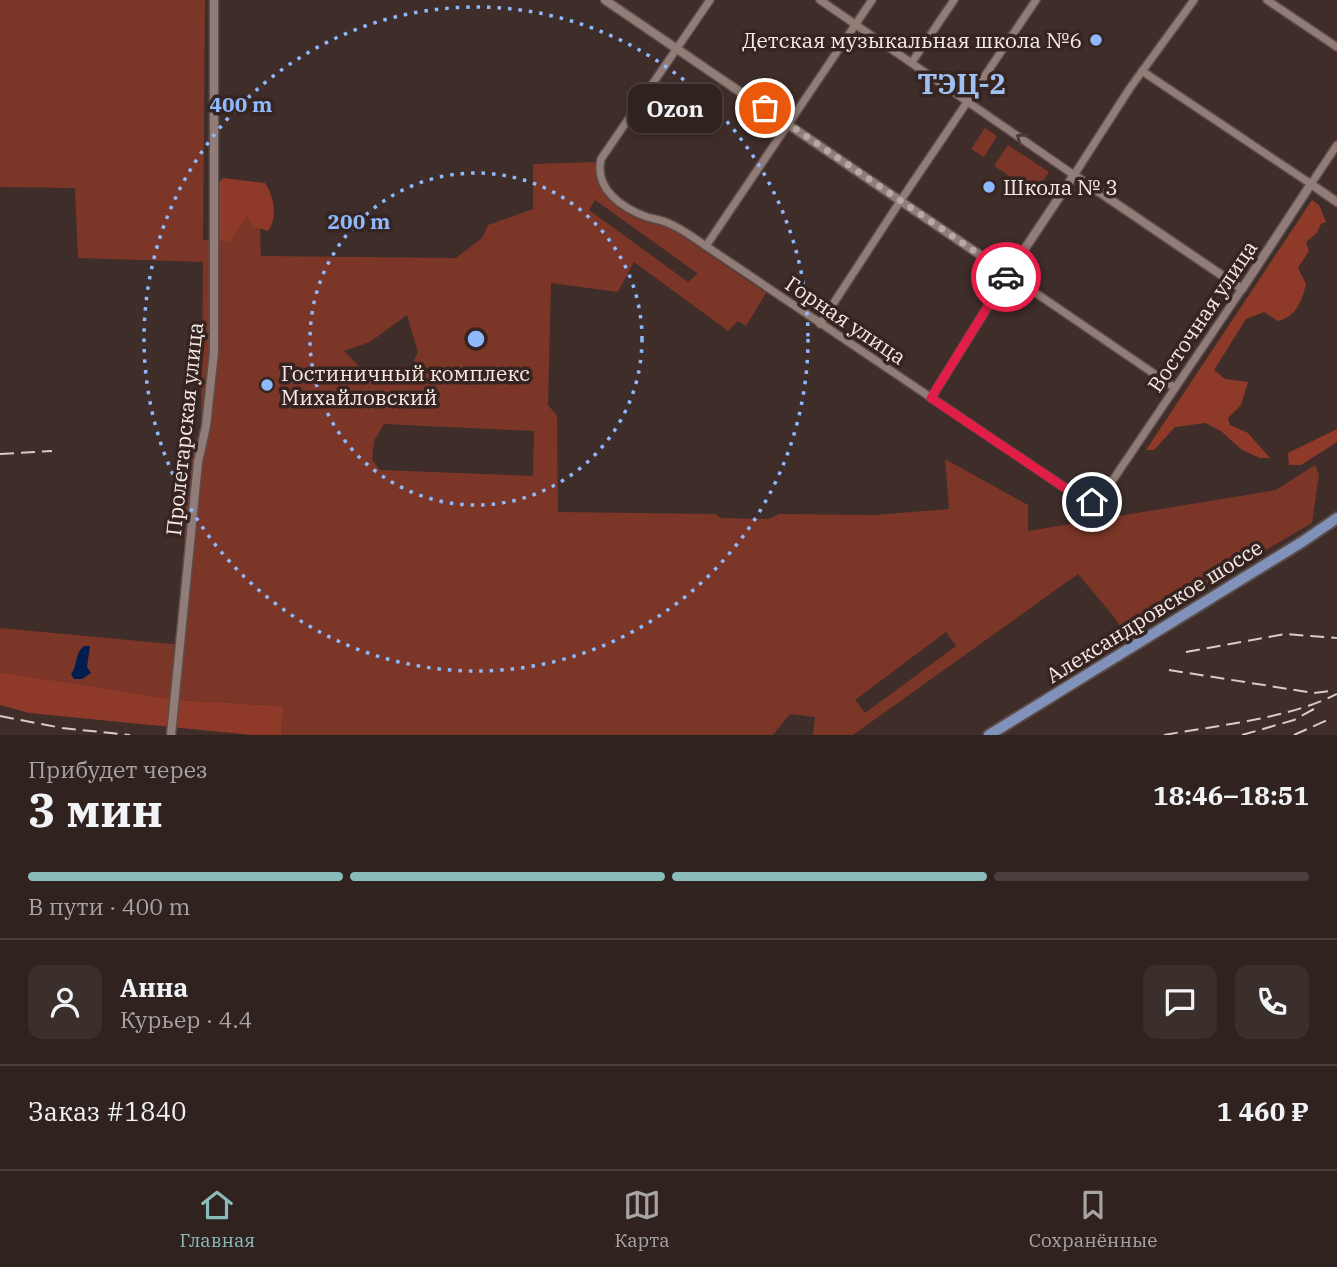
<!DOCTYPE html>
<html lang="ru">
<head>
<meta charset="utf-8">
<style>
	body { margin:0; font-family:"IBM Plex Serif",serif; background:#3b2f2c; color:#f1f3f6; height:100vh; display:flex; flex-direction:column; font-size:26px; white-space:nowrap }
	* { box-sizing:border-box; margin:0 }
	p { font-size:23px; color:#a7a4a4 }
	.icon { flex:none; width:38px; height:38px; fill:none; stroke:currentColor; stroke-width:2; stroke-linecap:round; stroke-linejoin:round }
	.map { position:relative; height:735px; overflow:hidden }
	.side { display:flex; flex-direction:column; background:#2f221f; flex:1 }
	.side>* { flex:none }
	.pin { position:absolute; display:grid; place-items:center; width:60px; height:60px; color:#fff; margin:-30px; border:4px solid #fff; border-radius:50%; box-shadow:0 2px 7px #0007 }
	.courier { position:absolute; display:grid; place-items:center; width:70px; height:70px; margin:-35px; border:5px solid #e11d48; border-radius:50%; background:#fff; color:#222; box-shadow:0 2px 9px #0007 }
	.bubble { position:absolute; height:49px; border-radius:14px; background:#2f221f; box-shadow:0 4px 10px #0003,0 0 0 2px #4a3f3d; font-size:23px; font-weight:700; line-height:49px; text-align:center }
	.headline em { font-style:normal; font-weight:700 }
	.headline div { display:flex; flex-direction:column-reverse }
	.headline { display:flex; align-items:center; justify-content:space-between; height:119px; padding:0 28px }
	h1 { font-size:46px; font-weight:700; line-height:52px }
	.bar { display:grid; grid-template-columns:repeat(4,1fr); gap:10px 7px; align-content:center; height:84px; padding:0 28px }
	.bar i { height:9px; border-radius:5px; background:#4a3f3d }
	.bar .current { background:#8bbbb9 }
	.bar p { grid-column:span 4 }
	.line { display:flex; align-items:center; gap:18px; padding:0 28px; border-top:2px solid #4a3f3d }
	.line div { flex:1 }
	.round { display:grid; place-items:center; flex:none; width:74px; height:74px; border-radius:14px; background:#3b2f2c }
	.menu { display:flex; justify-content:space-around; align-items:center; height:98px; border-top:2px solid #4a3f3d; background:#2f221f; font-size:19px; color:#a7a4a4 }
	.menu a { display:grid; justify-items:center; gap:4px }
	.menu .current { color:#8bbbb9 }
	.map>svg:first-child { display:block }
	.green { fill:#7b3628; fill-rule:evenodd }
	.forest { fill:#8f3a29 }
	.water { fill:#021e4e }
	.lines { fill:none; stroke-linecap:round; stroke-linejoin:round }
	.minor-casing { stroke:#5c4c49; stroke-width:10 }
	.tertiary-casing { stroke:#5c4c49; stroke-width:11 }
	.primary-casing { stroke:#5c4c49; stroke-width:14 }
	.minor { stroke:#917c77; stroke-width:7 }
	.tertiary { stroke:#917c77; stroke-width:8 }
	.primary { stroke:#8092ba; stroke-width:10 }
	.rail { stroke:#d8cbc8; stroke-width:2; stroke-dasharray:14 7; stroke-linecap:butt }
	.oneway { stroke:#4c3a36 }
	.done { stroke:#b6a8a4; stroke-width:7; stroke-dasharray:0 12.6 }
	.route { stroke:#e11d48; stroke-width:9 }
	.ring { fill:none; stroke:#8eb9fd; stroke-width:3.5; stroke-dasharray:3.5 7 }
	.poi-dot { fill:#8eb9fd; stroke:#352420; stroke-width:2.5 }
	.labels { text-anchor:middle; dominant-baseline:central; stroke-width:7; stroke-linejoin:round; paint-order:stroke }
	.poi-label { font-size:21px; fill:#f6eae7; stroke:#352420; text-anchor:start }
	.street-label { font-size:21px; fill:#f6eae7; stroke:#352420 }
	.district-label { font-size:28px; font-weight:bold; fill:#a0c0f3; stroke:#352420 }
	.centre { fill:#8eb9fd; stroke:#352420; stroke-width:3.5 }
	.ring-label { font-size:21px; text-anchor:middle; font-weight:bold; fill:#8eb9fd; stroke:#352420; stroke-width:7; stroke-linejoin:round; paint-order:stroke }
</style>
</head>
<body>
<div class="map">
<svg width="1337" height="735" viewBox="0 0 1337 735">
	<rect width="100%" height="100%" fill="#3f2d29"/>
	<g class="green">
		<path d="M0,0H205L203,240L230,242L248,215L260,228L261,256L456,258L482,238L488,225L533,209V164L597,162C598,189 611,207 636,218C648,224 661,224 673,230L766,293L746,326L738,321L728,331L634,262L618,292L551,283L548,405L557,416L558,512L715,514L721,518L769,519L779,514L875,515L949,509L945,459L1028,505V531L1276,490L1315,465L1319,474L1312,523L1124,633L1115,618L1078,574L853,735H813L815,717L790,714L773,735H281L282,706L179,700L0,672V628L182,645L190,548L173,520L176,479L201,431L203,262L78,258L75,188L0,187ZM595,200L697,273V274L688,282L589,210ZM407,315L418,352L403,383H375L344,351L370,342ZM384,424L534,431L533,476L380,470L372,460L374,441ZM946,632L956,646L865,713L855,700Z"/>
		<polygon points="985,128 997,136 984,157 971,149"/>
		<polygon points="1008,145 1049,172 1035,193 994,166"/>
	</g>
	<g class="forest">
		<path d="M223,178L265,183C274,196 278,218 268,231L252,226L248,216L230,242L217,241L218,184Z"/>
		<path d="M1312,200L1319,205L1326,222L1321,224L1317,233L1306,242L1309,251L1298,268L1306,284C1302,301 1296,317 1278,321L1264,312L1246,319L1214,370L1225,379L1248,382L1241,405L1228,418L1230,425L1248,433L1270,458H1260L1242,450L1221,431L1205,423L1175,427L1154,450H1146Z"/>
		<polygon points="1337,429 1337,442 1301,465 1289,465 1288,453"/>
		<polygon points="0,672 179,700 283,706 281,735 252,735 29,713 0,705"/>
	</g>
	<path class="water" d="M84,646H90L87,667L91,673L82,679H74L71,674C78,666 74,654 84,646Z"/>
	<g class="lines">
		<defs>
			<g id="minor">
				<path d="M710,0L601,159C594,189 622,208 647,217C654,219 662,220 668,223C681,228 694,238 706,246L1083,500L1092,502L1102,496L1242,289"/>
				<polyline points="820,0 1074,175 1130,88 1194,0"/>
				<polyline points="1267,0 1337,47"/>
				<polyline points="912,62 954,0"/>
				<polyline points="1142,71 1311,184 1337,145"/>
				<polyline points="706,246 872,0"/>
				<polyline points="820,324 901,200 1036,0"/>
				<polyline points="931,398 1008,274 1175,388"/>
			</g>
			<g id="tertiary">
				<polyline points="605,0 1008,274 1074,175 1242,289 1311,184 1337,202"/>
				<polyline points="171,735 198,462 206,426 214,352 214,0"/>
			</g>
			<polyline id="primary" points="989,735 1302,542 1337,518"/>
		</defs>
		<use href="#minor" class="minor-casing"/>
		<use href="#tertiary" class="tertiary-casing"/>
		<use href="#primary" class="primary-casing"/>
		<use href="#minor" class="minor"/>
		<use href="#tertiary" class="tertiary"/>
		<use href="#primary" class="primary"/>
		<g class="rail">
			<polyline points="0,454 52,451"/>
			<polyline points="1186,652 1285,634 1337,638"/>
			<polyline points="1169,670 1314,693 1330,691"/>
			<polyline points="0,716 62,728 130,735"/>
			<path d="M1164,735C1219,725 1287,719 1337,694"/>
			<polyline points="1242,735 1294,720 1314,709"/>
			<polyline points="1294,735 1332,718"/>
		</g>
	</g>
	<defs><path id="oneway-chevron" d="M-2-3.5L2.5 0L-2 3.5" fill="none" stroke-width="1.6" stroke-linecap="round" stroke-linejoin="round" transform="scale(1.75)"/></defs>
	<use class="oneway" href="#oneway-chevron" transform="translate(1021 138) rotate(-145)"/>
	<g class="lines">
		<polyline class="done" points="765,108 1008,274 1006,277"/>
		<polyline class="route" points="1006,277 931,398 1083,500 1092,502"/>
	</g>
	<g class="ring">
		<circle cx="476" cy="339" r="166"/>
		<circle cx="476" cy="339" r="332"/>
	</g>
	<g class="poi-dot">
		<circle cx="1096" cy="40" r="7"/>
		<circle cx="989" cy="187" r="7"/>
		<circle cx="267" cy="385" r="7"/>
	</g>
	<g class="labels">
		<g class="poi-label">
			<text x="1082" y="40" text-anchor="end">Детская музыкальная школа №6</text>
			<text x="1003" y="187">Школа № 3</text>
			<text x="281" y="373">Гостиничный комплекс<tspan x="281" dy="24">Михайловский</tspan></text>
		</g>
		<g class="street-label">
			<text transform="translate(1202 316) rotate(-56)">Восточная улица</text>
			<text transform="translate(846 320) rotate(34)">Горная улица</text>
			<text transform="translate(184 429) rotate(-84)">Пролетарская улица</text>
			<text transform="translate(1154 611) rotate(-32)">Александровское шоссе</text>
		</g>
		<g class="district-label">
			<text x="962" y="83">ТЭЦ-2</text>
		</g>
	</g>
	<circle cx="476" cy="339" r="10" class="centre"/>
	<g class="ring-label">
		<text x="241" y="112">400 m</text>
		<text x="359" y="229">200 m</text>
	</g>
</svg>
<div class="pin" style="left:765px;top:108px;background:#ea580c"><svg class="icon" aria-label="bag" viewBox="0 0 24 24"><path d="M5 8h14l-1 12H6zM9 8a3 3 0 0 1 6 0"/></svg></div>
<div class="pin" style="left:1092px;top:502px;background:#1f2937"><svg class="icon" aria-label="home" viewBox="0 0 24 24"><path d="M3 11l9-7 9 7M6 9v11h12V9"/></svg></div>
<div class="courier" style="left:1006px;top:277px"><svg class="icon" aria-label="car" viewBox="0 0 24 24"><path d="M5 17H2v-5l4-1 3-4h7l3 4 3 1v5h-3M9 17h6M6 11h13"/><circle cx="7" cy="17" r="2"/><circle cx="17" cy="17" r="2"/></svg></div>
<div class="bubble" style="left:628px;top:84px;width:94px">Ozon</div>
</div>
<section class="side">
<div class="headline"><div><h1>3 мин</h1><p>Прибудет через</p></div><em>18:46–18:51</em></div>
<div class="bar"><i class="current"></i><i class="current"></i><i class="current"></i><i></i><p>В пути · 400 m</p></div>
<div class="line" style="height:126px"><a class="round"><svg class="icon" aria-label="person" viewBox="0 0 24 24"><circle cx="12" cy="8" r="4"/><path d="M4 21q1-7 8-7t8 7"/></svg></a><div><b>Анна</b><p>Курьер · 4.4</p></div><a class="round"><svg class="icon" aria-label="chat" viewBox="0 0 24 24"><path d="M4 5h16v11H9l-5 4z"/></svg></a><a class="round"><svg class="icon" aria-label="phone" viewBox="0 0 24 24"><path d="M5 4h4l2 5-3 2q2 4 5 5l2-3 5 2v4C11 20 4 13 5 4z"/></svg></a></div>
<div class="line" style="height:91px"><div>Заказ #1840</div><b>1 460 ₽</b></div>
</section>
<nav class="menu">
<a class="current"><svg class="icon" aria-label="home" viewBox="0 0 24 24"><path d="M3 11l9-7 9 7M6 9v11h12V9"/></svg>Главная</a>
<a><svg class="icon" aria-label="map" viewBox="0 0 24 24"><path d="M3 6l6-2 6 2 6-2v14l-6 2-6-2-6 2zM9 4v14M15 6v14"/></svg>Карта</a>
<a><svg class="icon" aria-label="saved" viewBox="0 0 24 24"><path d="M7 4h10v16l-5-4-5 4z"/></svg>Сохранённые</a>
</nav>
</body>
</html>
